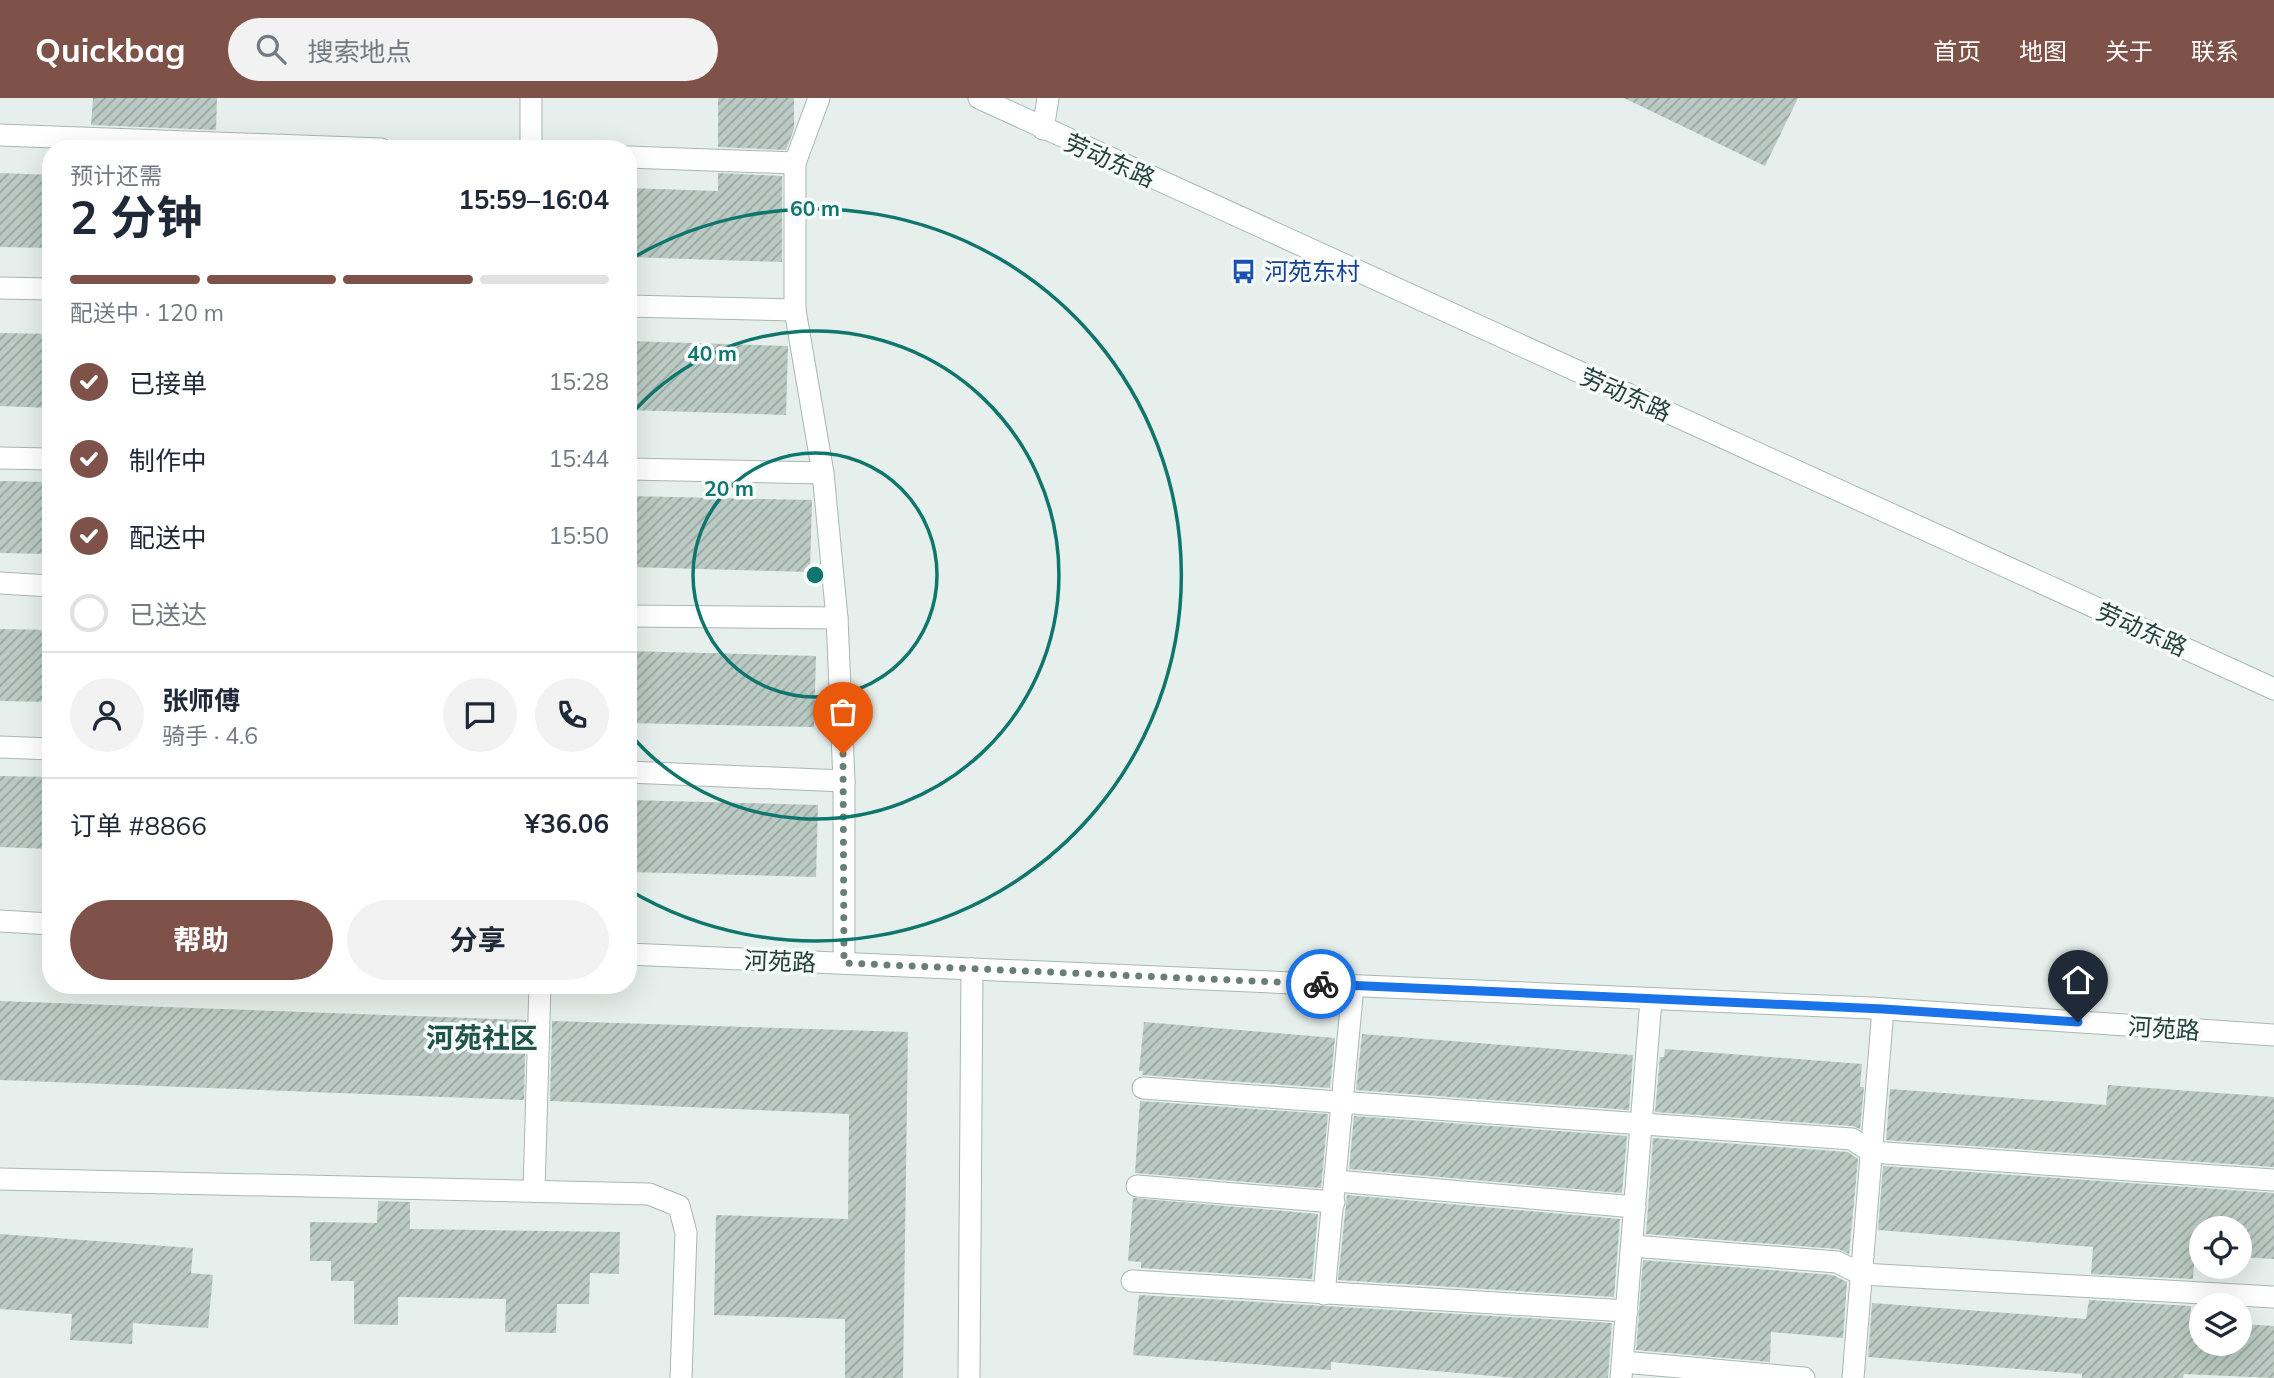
<!DOCTYPE html>
<html lang="zh">
<head>
<meta charset="utf-8">
<style>
	body { margin:0; font-family:Mulish,"Noto Sans SC",sans-serif; background:#f2f2f3; color:#1f2937; height:100vh; display:flex; flex-direction:column; font-size:26px; white-space:nowrap }
	* { box-sizing:border-box; margin:0 }
	p { font-size:23px; color:#747a83 }
	.icon { flex:none; width:38px; height:38px; fill:none; stroke:currentColor; stroke-width:2; stroke-linecap:round; stroke-linejoin:round }
	.map { position:relative; flex:1; overflow:hidden }
	.side { position:absolute; left:42px; top:42px; width:595px; height:854px; display:flex; flex-direction:column; background:#fff; border-radius:28px; box-shadow:0 7px 28px #0002 }
	.side>* { flex:none }
	.fabs { position:absolute; left:2189px; top:1118px; display:grid; gap:14px }
	.fabs a { display:grid; place-items:center; width:63px; height:63px; border-radius:50%; background:#fff; box-shadow:0 7px 28px #0002; font-size:35px }
	.pin { position:absolute; display:grid; place-items:center; width:60px; height:60px; color:#fff; margin:-72px -30px; border-radius:50% 50% 50% 0; rotate:-45deg; box-shadow:0 0 7px #0007 }
	.pin .icon { rotate:45deg }
	.courier { position:absolute; display:grid; place-items:center; width:70px; height:70px; margin:-35px; border:5px solid #1a73e8; border-radius:50%; background:#fff; color:#222; box-shadow:0 2px 9px #0007 }
	.head em { font-style:normal; font-weight:700 }
	.head div { display:flex; flex-direction:column-reverse }
	.head { display:flex; align-items:center; justify-content:space-between; height:119px; padding:0 28px }
	h1 { font-size:46px; font-weight:700; line-height:52px }
	.bar { display:grid; grid-template-columns:repeat(4,1fr); gap:10px 7px; align-content:center; height:84px; padding:0 28px }
	.bar i { height:9px; border-radius:5px; background:#e0e1e3 }
	.bar .active { background:#7f5249 }
	.bar p { grid-column:span 4 }
	.line { display:flex; align-items:center; gap:18px; padding:0 28px; border-top:2px solid #e0e1e3 }
	.line div { flex:1 }
	.round { display:grid; place-items:center; flex:none; width:74px; height:74px; border-radius:37px; background:#f2f2f3 }
	ol { padding:0 28px; list-style:none }
	li { display:flex; align-items:center; gap:21px; height:77px }
	li p { margin-inline-start:auto }
	li .icon { padding:7px; border-radius:50%; background:#7f5249; color:#fff; stroke-width:4 }
	li:last-child { color:#747a83 }
	li i { width:38px; height:38px; border:4px solid #e0e1e3; border-radius:50% }
	.primary-button { display:flex; gap:14px; margin-top:auto; padding:14px 28px }
	.primary-button a { flex:1; height:80px; border-radius:42px; background:#7f5249; color:#fff; font-size:28px; font-weight:700; line-height:80px; text-align:center }
	.primary-button a+a { background:#f2f2f3; color:#1f2937 }
	header { display:flex; align-items:center; gap:42px; box-sizing:border-box; height:98px; padding:0 35px; background:#7f5249; color:#fff }
	header strong { font-size:33px }
	nav { display:flex; gap:38px; margin-inline-start:auto; font-size:24px }
	.search { width:490px; height:63px; background:#f2f2f3; display:flex; align-items:center; gap:18px; box-sizing:border-box; padding:0 24px; border-radius:38px; color:#747a83; font-size:26px }
	.map>svg:first-child { display:block }
	.building { fill:url(#building-hatch) }
	.lines { fill:none; stroke-linecap:round; stroke-linejoin:round }
	.lane-casing { stroke:#a8b8b2; stroke-width:23 }
	.street-casing { stroke:#a8b8b2; stroke-width:23 }
	.secondary-casing { stroke:#a4bbb3; stroke-width:23 }
	.lane { stroke:#fff; stroke-width:21 }
	.street { stroke:#fff; stroke-width:21 }
	.secondary { stroke:#fff; stroke-width:21 }
	.done { stroke:#687f78; stroke-width:7; stroke-dasharray:0 12.6 }
	.route { stroke:#1a73e8; stroke-width:9 }
	.ring { fill:none; stroke:#0f766e; stroke-width:3.5 }
	.labels { text-anchor:middle; dominant-baseline:central; stroke-width:7; stroke-linejoin:round; paint-order:stroke }
	.street-label { font-size:24px; fill:#24423a; stroke:#f7fbf9 }
	.transit-label { font-size:24px; fill:#164399; stroke:#f7fbf9; text-anchor:start }
	.quarter-label { font-size:28px; font-weight:bold; fill:#1f5548; stroke:#f7fbf9 }
	.centre { fill:#0f766e; stroke:#f7fbf9; stroke-width:3.5 }
	.ring-label { font-size:21px; text-anchor:middle; font-weight:bold; fill:#0f766e; stroke:#f7fbf9; stroke-width:7; stroke-linejoin:round; paint-order:stroke }
</style>
</head>
<body>
<header>
<strong>Quickbag</strong>
<div class="search"><svg class="icon" aria-label="search" viewBox="0 0 24 24"><circle cx="10" cy="10" r="6"/><path d="M15 15l6 6"/></svg>搜索地点</div>
<nav><a>首页</a><a>地图</a><a>关于</a><a>联系</a></nav>
</header>
<div class="map">
<svg width="2274" height="1280" viewBox="0 0 2274 1280">
	<defs>
		<pattern id="building-hatch" width="6" height="6" patternUnits="userSpaceOnUse" patternTransform="scale(1.75)"><rect width="6" height="6" fill="#bbcac4"/><path d="M-1 1l2-2M0 6l6-6M5 7l2-2" fill="none" stroke="#98a6a0"/></pattern>
	</defs>
	<rect width="100%" height="100%" fill="#e6efeb"/>
	<g class="building">
		<polygon points="93,0 217,0 216,32 91,27"/>
		<polygon points="718,0 794,0 794,31 786,52 718,49"/>
		<polygon points="1624,0 1798,0 1765,68"/>
		<polygon points="0,75 51,77 51,150 0,149"/>
		<polygon points="718,75 782,78 782,164 628,159 628,90 718,93"/>
		<polygon points="0,235 51,236 51,310 0,308"/>
		<polygon points="628,243 788,248 786,317 628,312"/>
		<polygon points="0,383 51,384 51,456 0,455"/>
		<polygon points="628,398 812,402 810,474 628,469"/>
		<polygon points="0,531 51,532 51,604 0,603"/>
		<polygon points="628,553 816,558 814,629 628,625"/>
		<polygon points="0,678 51,679 51,751 0,749"/>
		<polygon points="628,702 818,707 816,779 628,774"/>
		<polygon points="0,903 526,922 524,1002 0,982"/>
		<polygon points="552,923 908,934 903,1280 845,1280 845,1221 714,1217 716,1117 848,1121 849,1016 550,1003"/>
		<polygon points="1144,924 1335,940 1330,990 1142,977 1143,973 1139,973"/>
		<polygon points="1362,936 1633,957 1629,1012 1356,992"/>
		<polygon points="1665,951 1862,966 1860,989 1864,989 1860,1031 1853,1028 1655,1014 1660,959 1664,959"/>
		<polygon points="2108,987 2274,999 2274,1069 1886,1042 1890,991 2106,1007"/>
		<polygon points="1140,1003 1328,1016 1321,1090 1135,1075"/>
		<polygon points="1354,1018 1627,1038 1622,1095 1349,1071"/>
		<polygon points="1653,1040 1848,1054 1858,1061 1849,1156 1838,1151 1646,1136"/>
		<polygon points="1883,1068 2274,1095 2274,1161 2240,1159 2240,1130 2202,1130 2202,1156 2195,1155 2193,1181 2091,1176 2093,1149 1878,1132"/>
		<polygon points="1347,1097 1620,1121 1614,1199 1338,1182"/>
		<polygon points="1133,1100 1318,1116 1312,1181 1141,1170 1141,1164 1128,1163"/>
		<polygon points="378,1103 410,1104 410,1131 620,1134 619,1176 590,1175 589,1206 557,1206 556,1235 505,1234 506,1201 398,1199 398,1227 354,1226 354,1183 331,1183 331,1163 310,1163 310,1124 377,1125"/>
		<polygon points="0,1136 193,1150 191,1175 213,1177 208,1230 133,1225 132,1246 70,1242 72,1216 0,1211"/>
		<polygon points="1643,1162 1833,1177 1847,1184 1843,1240 1771,1234 1770,1264 1636,1252"/>
		<polygon points="1139,1197 1612,1225 1608,1280 1516,1280 1331,1264 1331,1272 1133,1257"/>
		<polygon points="2089,1202 2191,1208 2190,1222 2202,1223 2202,1246 2240,1246 2240,1226 2274,1228 2274,1280 2184,1276 2183,1280 2082,1280 2082,1276 1868,1259 1872,1205 2086,1221"/>
	</g>
	<g class="lines">
		<defs>
			<g id="lane">
				<polyline points="531,0 531,51"/>
				<polyline points="0,37 381,51"/>
				<polyline points="628,59 795,65"/>
				<polyline points="0,190 51,191"/>
				<polyline points="628,208 795,212"/>
				<polyline points="0,360 51,361"/>
				<polyline points="628,371 823,375"/>
				<polyline points="0,485 51,488"/>
				<polyline points="628,518 837,520"/>
				<polyline points="0,649 51,651"/>
				<polyline points="628,674 844,683"/>
				<polyline points="1143,990 1852,1041 1871,1054 2274,1082"/>
				<polyline points="0,1081 649,1096 679,1108 686,1135 681,1280"/>
				<polyline points="1336,1083 1635,1109"/>
				<polyline points="1137,1088 1334,1104"/>
				<polyline points="534,1093 540,887"/>
				<polyline points="1632,1148 1837,1164 1861,1176 2274,1199"/>
				<polyline points="1132,1183 1627,1213"/>
				<polyline points="1324,1196 1353,888"/>
				<polyline points="1623,1264 1804,1280"/>
				<polyline points="1621,1280 1651,901"/>
				<polyline points="1853,1280 1883,911"/>
			</g>
			<g id="street">
				<polyline points="819,0 795,65 795,212 823,375 837,520 844,683 844,865"/>
				<polyline points="1043,31 1048,0"/>
				<polyline points="0,823 51,826"/>
				<polyline points="628,856 1871,910 2274,937"/>
				<polyline points="969,1280 972,871"/>
			</g>
			<polyline id="secondary" points="979,0 2274,591"/>
		</defs>
		<use href="#lane" class="lane-casing"/>
		<use href="#street" class="street-casing"/>
		<use href="#secondary" class="secondary-casing"/>
		<use href="#lane" class="lane"/>
		<use href="#street" class="street"/>
		<use href="#secondary" class="secondary"/>
	</g>
	<g class="lines">
		<polyline class="done" points="843,656 844,865 1321,886"/>
		<polyline class="route" points="1321,886 1883,911 2078,924"/>
	</g>
	<g class="ring">
		<circle cx="815" cy="477" r="122"/>
		<path d="M629 319A244 244 0 1 1 629 635"/>
		<path d="M629 162A366 366 0 1 1 629 792"/>
	</g>
	<defs>
		<symbol id="bus-bare" viewBox="-9 -9 18 18"><path d="M-5-6H5V4H4V6H2V4H-2V6H-4V4H-5ZM-3.5-4V0h7V-4ZM-3.5 1.2v1.5H-2V1.2ZM2 1.2v1.5H3.5V1.2Z" fill="#1a4fb4" stroke="#f7fbf9" stroke-width="2.5" paint-order="stroke"/></symbol>
	</defs>
	<g fill-rule="evenodd">
		<use href="#bus-bare" x="1226" y="156" width="35" height="35"/>
	</g>
	<g class="labels">
		<g class="street-label">
			<text transform="translate(1110 62) rotate(24)">劳动东路</text>
			<text transform="translate(1626 296) rotate(24)">劳动东路</text>
			<text transform="translate(2142 531) rotate(24)">劳动东路</text>
			<text transform="translate(780 863) rotate(2)">河苑路</text>
			<text transform="translate(2164 930) rotate(4)">河苑路</text>
		</g>
		<g class="transit-label">
			<text x="1264" y="173">河苑东村</text>
		</g>
		<g class="quarter-label">
			<text x="482" y="939">河苑社区</text>
		</g>
	</g>
	<circle cx="815" cy="477" r="10" class="centre"/>
	<g class="ring-label">
		<text x="815" y="118">60 m</text>
		<text x="712" y="263">40 m</text>
		<text x="729" y="398">20 m</text>
	</g>
</svg>
<div class="fabs">
<a><svg class="icon" aria-label="locate" viewBox="0 0 24 24"><circle cx="12" cy="12" r="6"/><path d="M12 2v4M12 18v4M2 12h4M18 12h4"/></svg></a>
<a><svg class="icon" aria-label="layers" viewBox="0 0 24 24"><path d="M12 4l9 5-9 5-9-5zM3 14l9 5 9-5"/></svg></a>
</div>
<div class="pin" style="left:843px;top:656px;background:#ea580c"><svg class="icon" aria-label="bag" viewBox="0 0 24 24"><path d="M5 8h14l-1 12H6zM9 8a3 3 0 0 1 6 0"/></svg></div>
<div class="pin" style="left:2078px;top:924px;background:#1f2937"><svg class="icon" aria-label="home" viewBox="0 0 24 24"><path d="M3 11l9-7 9 7M6 9v11h12V9"/></svg></div>
<div class="courier" style="left:1321px;top:886px"><svg class="icon" aria-label="bike" viewBox="0 0 24 24"><circle cx="6" cy="16" r="4"/><circle cx="18" cy="16" r="4"/><path d="M6 16l4-8h5l3 8M10 8l3 8H6M13 5h3"/></svg></div>
<section class="side">
<div class="head"><div><h1>2 分钟</h1><p>预计还需</p></div><em>15:59–16:04</em></div>
<div class="bar"><i class="active"></i><i class="active"></i><i class="active"></i><i></i><p>配送中 · 120 m</p></div>
<ol>
<li><svg class="icon" aria-label="check" viewBox="0 0 24 24"><path d="M5 12l5 5 9-10"/></svg>已接单<p>15:28</p></li>
<li><svg class="icon" aria-label="check" viewBox="0 0 24 24"><path d="M5 12l5 5 9-10"/></svg>制作中<p>15:44</p></li>
<li><svg class="icon" aria-label="check" viewBox="0 0 24 24"><path d="M5 12l5 5 9-10"/></svg>配送中<p>15:50</p></li>
<li><i></i>已送达</li>
</ol>
<div class="line" style="height:126px"><a class="round"><svg class="icon" aria-label="person" viewBox="0 0 24 24"><circle cx="12" cy="8" r="4"/><path d="M4 21q1-7 8-7t8 7"/></svg></a><div><b>张师傅</b><p>骑手 · 4.6</p></div><a class="round"><svg class="icon" aria-label="chat" viewBox="0 0 24 24"><path d="M4 5h16v11H9l-5 4z"/></svg></a><a class="round"><svg class="icon" aria-label="phone" viewBox="0 0 24 24"><path d="M5 4h4l2 5-3 2q2 4 5 5l2-3 5 2v4C11 20 4 13 5 4z"/></svg></a></div>
<div class="line" style="height:91px"><div>订单 #8866</div><b>¥36.06</b></div>
<div class="primary-button"><a>帮助</a><a>分享</a></div>
</section>
</div>
</body>
</html>
